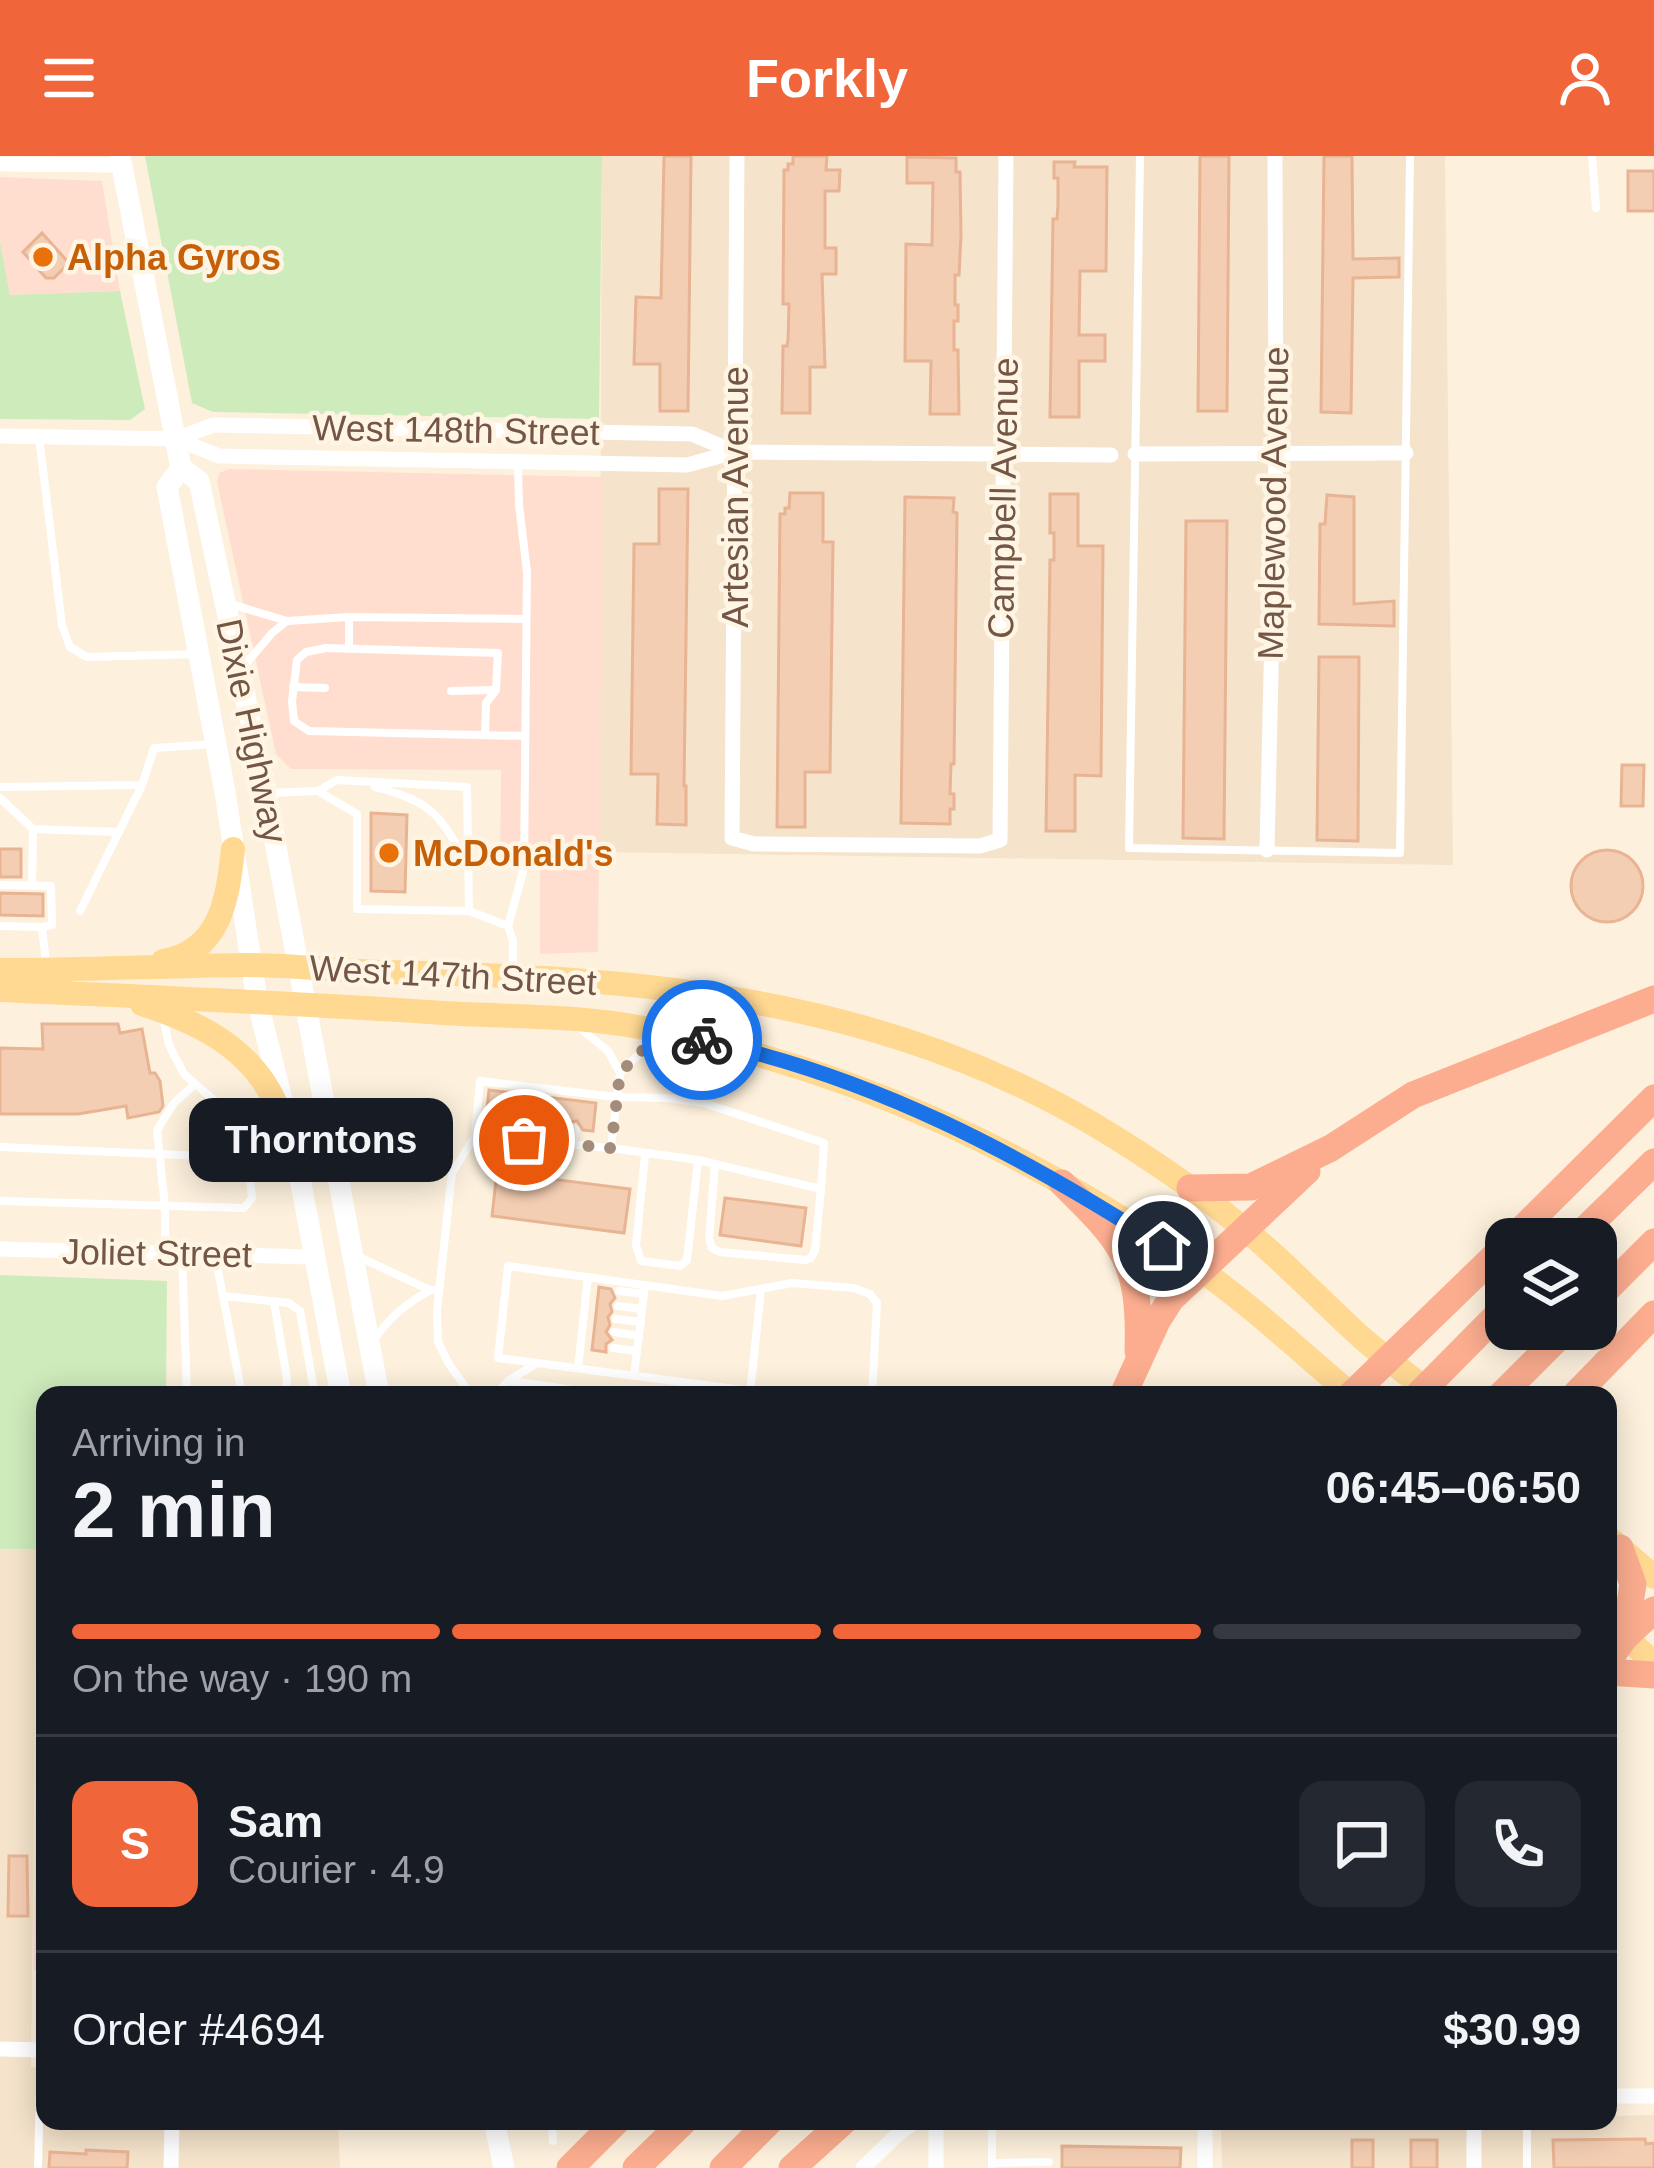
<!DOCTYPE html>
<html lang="en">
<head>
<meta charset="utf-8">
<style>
	body { margin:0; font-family:Helvetica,sans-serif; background:#242831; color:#f1f3f6; height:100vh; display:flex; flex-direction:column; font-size:45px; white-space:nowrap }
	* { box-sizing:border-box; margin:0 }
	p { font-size:39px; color:#9ea1a6 }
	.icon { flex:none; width:66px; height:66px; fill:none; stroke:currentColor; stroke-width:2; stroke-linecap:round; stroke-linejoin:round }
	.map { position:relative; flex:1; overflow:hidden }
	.sheet { position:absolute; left:36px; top:1230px; width:1581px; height:744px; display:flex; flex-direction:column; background:#171b24; border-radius:24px; box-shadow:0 6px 30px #0003 }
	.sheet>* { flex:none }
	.fabs { position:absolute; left:1485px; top:1062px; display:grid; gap:24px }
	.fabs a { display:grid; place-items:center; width:132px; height:132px; border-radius:24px; background:#171b24; box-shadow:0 6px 30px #0003; font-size:60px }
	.pin { position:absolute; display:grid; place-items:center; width:102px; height:102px; color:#fff; margin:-51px; border:6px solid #fff; border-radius:50%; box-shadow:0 3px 12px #0007 }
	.courier { position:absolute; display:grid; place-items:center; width:120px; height:120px; margin:-60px; border:9px solid #1a73e8; border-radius:50%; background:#fff; color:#222; box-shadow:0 3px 15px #0007 }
	.bubble { position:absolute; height:84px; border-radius:24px; background:#171b24; box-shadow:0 6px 30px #0003; font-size:39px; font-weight:700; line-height:84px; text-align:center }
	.headline em { font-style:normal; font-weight:700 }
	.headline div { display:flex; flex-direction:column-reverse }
	.headline { display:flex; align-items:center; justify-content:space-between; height:204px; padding:0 36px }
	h1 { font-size:78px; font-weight:700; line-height:90px }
	.bar { display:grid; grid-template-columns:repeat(4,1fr); gap:18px 12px; align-content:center; height:144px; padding:0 36px }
	.bar i { height:15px; border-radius:9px; background:#363941 }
	.bar .active { background:#f0653a }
	.bar p { grid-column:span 4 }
	.line { display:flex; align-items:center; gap:30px; padding:0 36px; border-top:3px solid #363941 }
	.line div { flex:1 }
	.round { display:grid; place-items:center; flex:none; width:126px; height:126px; border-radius:24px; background:#242831 }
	header { display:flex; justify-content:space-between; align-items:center; height:156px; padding:0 36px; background:#f0653a; color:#fff; font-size:54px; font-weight:700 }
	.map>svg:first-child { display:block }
	.residential { fill:#f5e3cb }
	.commercial { fill:#ffded0 }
	.green { fill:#ceebbb }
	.building { fill:#f4ceb3; stroke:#e8b493; stroke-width:3 }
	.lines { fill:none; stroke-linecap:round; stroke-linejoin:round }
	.service { stroke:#fff; stroke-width:8 }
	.minor { stroke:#fff; stroke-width:15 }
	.secondary { stroke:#fff; stroke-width:21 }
	.primary { stroke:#ffd892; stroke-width:24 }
	.motorway { stroke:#fcad8f; stroke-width:27 }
	.done { stroke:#a48c7a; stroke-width:12; stroke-dasharray:0 21.6 }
	.route { stroke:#1a73e8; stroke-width:15 }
	.food-dot { fill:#e8710a; stroke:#fff5e4; stroke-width:4.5 }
	.labels { text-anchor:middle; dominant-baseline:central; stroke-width:9; stroke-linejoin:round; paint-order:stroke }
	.food-label { font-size:36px; font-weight:bold; fill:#c56008; stroke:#fff5e4; text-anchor:start }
	.street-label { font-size:36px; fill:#745645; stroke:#fff5e4 }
</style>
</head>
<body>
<header><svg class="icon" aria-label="menu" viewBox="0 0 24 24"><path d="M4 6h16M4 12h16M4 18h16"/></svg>Forkly<svg class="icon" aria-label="person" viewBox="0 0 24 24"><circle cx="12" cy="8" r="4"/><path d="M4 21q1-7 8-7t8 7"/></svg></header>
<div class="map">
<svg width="1654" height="2012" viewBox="0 0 1654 2012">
	<rect width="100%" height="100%" fill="#fdf1dd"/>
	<g class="residential">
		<polygon points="602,0 1445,0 1453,709 599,696"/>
		<polygon points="0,1393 37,1393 31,1911 45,1912 45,1965 338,1965 340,2012 0,2012"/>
		<polygon points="1654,1959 1654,2012 1222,2012 1221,1969 1363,1965 1608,1965 1608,1960"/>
	</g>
	<g class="commercial">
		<polygon points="0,21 102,25 120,135 10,139 0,85"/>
		<polygon points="229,313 603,321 598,796 540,798 540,696 500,697 501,614 291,613 276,598 217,326 219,317"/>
		<polygon points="37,1393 45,1393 45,1814 34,1814"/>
	</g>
	<g class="green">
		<polygon points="145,0 602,0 599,263 213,256 192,247"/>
		<polygon points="0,85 10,139 120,135 145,253 130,264 0,263"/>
		<polygon points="0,1119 167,1125 166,1239 45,1239 45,1393 0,1393"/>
	</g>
	<g class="building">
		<polygon points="664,0 691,0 688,255 660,255 660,208 634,208 636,141 661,142"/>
		<polygon points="793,0 827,0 826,14 840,14 839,35 825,35 825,92 836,92 836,118 822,118 825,211 810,211 810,257 782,257 783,190 787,190 788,184 789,148 783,148 784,14 788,14 788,8 793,8"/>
		<polygon points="1200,0 1229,0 1227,255 1198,255"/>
		<polygon points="1324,0 1352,0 1353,103 1399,102 1399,121 1353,122 1351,257 1321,256"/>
		<polygon points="907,1 956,2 956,16 960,16 961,80 959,119 955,119 955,149 958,149 958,165 954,165 954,194 958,194 959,258 930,258 931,205 905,205 906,88 932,89 933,27 907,27"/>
		<polygon points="1054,6 1075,6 1074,11 1107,11 1106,115 1080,115 1079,179 1105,179 1105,205 1079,205 1079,261 1050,261 1053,63 1057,63 1058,49 1058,22 1054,22"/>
		<rect x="1628" y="15" width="26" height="40"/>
		<polygon points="42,77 69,107 54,122 46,122 23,96"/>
		<polygon points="659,333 688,333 684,630 686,630 686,669 657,668 658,618 631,618 634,388 659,388"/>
		<polygon points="790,337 823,337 823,386 833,386 830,616 805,616 805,671 777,671 780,358 785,358 785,352 789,352"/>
		<polygon points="1050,338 1078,338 1078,390 1103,390 1101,620 1075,619 1075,675 1046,675 1050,404 1054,404 1054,377 1050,377"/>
		<polygon points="1327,339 1354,341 1354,448 1394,445 1394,470 1319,468 1320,368 1325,368"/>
		<polygon points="905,341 954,342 953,356 957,357 954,608 951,608 950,638 954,638 954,653 950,653 950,668 901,667"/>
		<polygon points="1186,365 1227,365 1224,683 1183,682"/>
		<polygon points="1319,501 1359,501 1358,685 1317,684"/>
		<polygon points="1622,609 1644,609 1643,650 1621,650"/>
		<polygon points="371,657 407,659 405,736 371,735"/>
		<rect x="0" y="693" width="21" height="28"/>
		<circle cx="1607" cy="730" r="36"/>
		<polygon points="0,737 43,738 43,760 0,759"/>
		<polygon points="42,868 118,868 120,877 142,873 150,917 155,917 160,925 163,950 159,956 128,962 126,950 78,958 0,958 0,892 43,893"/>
		<polygon points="489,934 596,947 593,975 583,974 577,965 571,966 567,972 556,970 550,962 544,963 540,968 535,968 533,962 527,959 519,966 513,965 507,956 501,957 497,963 486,962"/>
		<polygon points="497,1016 630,1033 624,1077 492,1060"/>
		<polygon points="725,1042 806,1052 801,1090 720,1079"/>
		<polygon points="599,1131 611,1133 615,1142 610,1148 612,1156 608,1161 610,1169 606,1176 612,1184 606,1188 606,1196 592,1194"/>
		<polygon points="9,1700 27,1700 28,1760 8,1760"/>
		<polygon points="1645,1983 1646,1988 1654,1987 1654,2012 1554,2012 1553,1984"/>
		<rect x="1352" y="1984" width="21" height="28"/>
		<rect x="1411" y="1984" width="26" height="28"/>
		<polygon points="1062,1990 1181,1992 1180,2012 1062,2012"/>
		<polygon points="86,1994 128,1996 127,2012 49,2012 50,1996 86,1998"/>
	</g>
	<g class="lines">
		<g class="service">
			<polyline points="1140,0 1129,692 1400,697 1410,0"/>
			<polyline points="1592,0 1596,52"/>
			<polyline points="39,281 62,469 70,491 87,501 198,498"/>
			<polyline points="227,447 287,465 349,461"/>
			<polyline points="349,492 349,461 526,463"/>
			<polyline points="245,509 272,477 287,465"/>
			<polyline points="293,531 325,532"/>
			<polyline points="451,535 494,534"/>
			<polyline points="485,579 486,547 496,534 498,497 326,492 306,496 297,504 292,545 294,565 309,575 525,580"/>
			<polyline points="0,631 142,629 154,592 215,588"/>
			<path d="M375,631C433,646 441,659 468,711"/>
			<polyline points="318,635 357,658 357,753 469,755"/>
			<polyline points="268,637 318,635 337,624 467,631 469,755 508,770 513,785 513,818"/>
			<polyline points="0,642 33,673 119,676"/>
			<polyline points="0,729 51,730 52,769 42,771"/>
			<polyline points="32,729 33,673"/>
			<polyline points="80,755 142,629"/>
			<polyline points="0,770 42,771 46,807"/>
			<polyline points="508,770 524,712 527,416 519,349 518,308"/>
			<polyline points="581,873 608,895 620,917"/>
			<polyline points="475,980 611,992 620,917 643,894 672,888"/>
			<polyline points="503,983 505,964"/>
			<polyline points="524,984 527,967"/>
			<polyline points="546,987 548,970"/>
			<polyline points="573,989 575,973"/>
			<polyline points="0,991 248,1002"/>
			<polyline points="645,999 636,1089 641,1105 680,1110 687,1104 698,1004"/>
			<polyline points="715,1008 709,1083 712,1092 720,1096 805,1104 811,1102 815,1094 821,1033"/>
			<polyline points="0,1045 244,1052 252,1042 248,1002 223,952 184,918 169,889 163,861"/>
			<polyline points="165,1095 165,1051 157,974 174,947 195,928"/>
			<polyline points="182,1097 187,1239"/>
			<polyline points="215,1099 242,1239"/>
			<polyline points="359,1101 430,1134 438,1134"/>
			<polyline points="619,1135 644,1138"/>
			<polyline points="223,1140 289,1147 300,1155 314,1234 311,1239"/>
			<polyline points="274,1146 287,1223 285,1239"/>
			<polyline points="618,1150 642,1153"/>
			<polyline points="616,1163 641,1166"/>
			<polyline points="614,1176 639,1180"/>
			<path d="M374,1184C389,1162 405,1148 429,1135"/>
			<polyline points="613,1192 637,1195"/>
			<polyline points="537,1207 498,1202 508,1110 722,1140 792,1127 854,1132 870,1138 877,1147 872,1239"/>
			<polyline points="578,1212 588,1121"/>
			<polyline points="634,1220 645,1129"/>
			<polyline points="510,1225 609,1239"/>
			<polyline points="750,1238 761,1133"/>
			<polyline points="471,1239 449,1208 438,1186 437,1154 452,1017 475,980 480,925 616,941 668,942 704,947 824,987 821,1033 698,1004 611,992"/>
			<polyline points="495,1239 508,1225 537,1207 750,1235"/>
			<polyline points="552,1965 553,1985"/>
			<polyline points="992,1965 992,2011"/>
			<polyline points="1527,1965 1527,2012"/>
			<polyline points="992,2007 1049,2006"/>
			<polyline points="38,2012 41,1894"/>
		</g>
		<g class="minor">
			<polyline points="737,0 732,682 754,688 980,690 1000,684 1006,0"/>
			<polyline points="0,8 122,9"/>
			<polyline points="0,280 176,283 219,300 687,309 735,296 1111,299"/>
			<polyline points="176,283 213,269 692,278 735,296"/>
			<polyline points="1135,298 1406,297"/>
			<polyline points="1267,694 1276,298 1275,0"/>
			<polyline points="0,1093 313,1101"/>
			<polyline points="0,1893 45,1894"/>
			<polyline points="1608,1940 1654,1940"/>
			<polyline points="936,1965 936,2012"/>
			<polyline points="1205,1965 1205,2012"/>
			<polyline points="1474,1965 1474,2012"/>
			<polyline points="171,2012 172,1965"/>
			<polyline points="863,2012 899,1977 917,1965"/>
		</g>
		<g class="secondary">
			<polyline points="120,0 181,312 167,331 225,636 257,844 294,991 341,1239"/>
			<polyline points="181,312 199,325 266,638 379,1239"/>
			<polyline points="494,1965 504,2012"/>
		</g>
		<g class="primary">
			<path d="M163,805C221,796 228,741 233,693"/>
			<path d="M0,814C82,814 164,810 245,809C291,809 336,815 382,816C630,821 873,838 1093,968C1145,999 1195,1033 1242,1071C1284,1105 1322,1146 1362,1182C1385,1202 1410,1220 1433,1239"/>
			<path d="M0,834C148,841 296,847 444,857C510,861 579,859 644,872C847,910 1028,995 1198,1112C1250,1148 1303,1198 1352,1239"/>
			<path d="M142,848C194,865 244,888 271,938C280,955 286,973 294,991"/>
			<polyline points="1608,1381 1654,1421"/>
			<polyline points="1608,1465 1654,1507"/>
		</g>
		<g class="motorway">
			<path d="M1062,1027C1123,1087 1141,1105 1138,1195"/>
			<polyline points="1190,1032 1251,1031 1331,992 1413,939 1654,843"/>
			<polyline points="1512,1083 1654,942"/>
			<polyline points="1575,1083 1654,1006"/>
			<polyline points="1596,1144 1654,1086"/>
			<polyline points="1123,1239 1157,1165 1171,1143 1307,1015"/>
			<polyline points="1351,1239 1506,1089"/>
			<polyline points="1418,1239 1506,1150"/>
			<polyline points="1501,1239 1567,1173"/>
			<polyline points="1575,1239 1654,1158"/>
			<polyline points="1620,1392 1633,1428 1625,1481"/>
			<polyline points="1608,1505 1625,1481 1654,1454"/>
			<polyline points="1608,1516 1654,1519"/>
			<polyline points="570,2012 617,1965"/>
			<polyline points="636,2012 684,1965"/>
			<polyline points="723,2012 770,1965"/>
			<polyline points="792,2012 844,1965"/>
		</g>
	</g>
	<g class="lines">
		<polyline class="done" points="524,984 611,992 620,917 643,894 696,883 702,884"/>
		<path class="route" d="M702,884C872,920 1018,997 1163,1090"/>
	</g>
	<g class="food-dot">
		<circle cx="43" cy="101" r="12"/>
		<circle cx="389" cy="697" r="12"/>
	</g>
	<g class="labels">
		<g class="food-label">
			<text x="67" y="101">Alpha Gyros</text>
			<text x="413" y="697">McDonald's</text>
		</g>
		<g class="street-label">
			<text transform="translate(456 274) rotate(1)">West 148th Street</text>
			<text transform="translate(735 341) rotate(-90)">Artesian Avenue</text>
			<text transform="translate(1003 342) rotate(-89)">Campbell Avenue</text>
			<text transform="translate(1273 347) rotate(-89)">Maplewood Avenue</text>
			<text transform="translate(252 575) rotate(78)">Dixie Highway</text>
			<text transform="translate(453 819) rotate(3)">West 147th Street</text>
			<text transform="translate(157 1097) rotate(1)">Joliet Street</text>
		</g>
	</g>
</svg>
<div class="fabs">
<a><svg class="icon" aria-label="layers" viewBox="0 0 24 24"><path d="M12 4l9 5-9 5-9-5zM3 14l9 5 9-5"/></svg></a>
</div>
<div class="pin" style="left:524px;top:984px;background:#ea580c"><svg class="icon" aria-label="bag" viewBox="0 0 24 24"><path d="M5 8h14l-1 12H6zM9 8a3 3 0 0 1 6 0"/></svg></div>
<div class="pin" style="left:1163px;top:1090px;background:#1f2937"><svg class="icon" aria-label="home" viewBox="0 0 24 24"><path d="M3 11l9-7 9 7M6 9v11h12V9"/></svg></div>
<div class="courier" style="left:702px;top:884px"><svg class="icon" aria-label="bike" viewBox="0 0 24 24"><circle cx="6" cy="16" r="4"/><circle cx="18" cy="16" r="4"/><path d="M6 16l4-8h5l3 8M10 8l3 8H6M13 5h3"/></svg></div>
<div class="bubble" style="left:189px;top:942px;width:264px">Thorntons</div>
<section class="sheet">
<div class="headline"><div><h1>2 min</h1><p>Arriving in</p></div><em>06:45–06:50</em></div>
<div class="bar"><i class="active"></i><i class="active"></i><i class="active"></i><i></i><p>On the way · 190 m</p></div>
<div class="line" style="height:216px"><b class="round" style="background:#f0653a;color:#fff">S</b><div><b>Sam</b><p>Courier · 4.9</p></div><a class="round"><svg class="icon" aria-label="chat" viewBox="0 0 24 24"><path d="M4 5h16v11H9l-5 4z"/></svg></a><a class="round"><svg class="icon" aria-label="phone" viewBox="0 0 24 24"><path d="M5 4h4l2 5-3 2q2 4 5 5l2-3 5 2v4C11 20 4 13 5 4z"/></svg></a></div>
<div class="line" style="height:156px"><div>Order #4694</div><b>$30.99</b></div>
</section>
</div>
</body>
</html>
